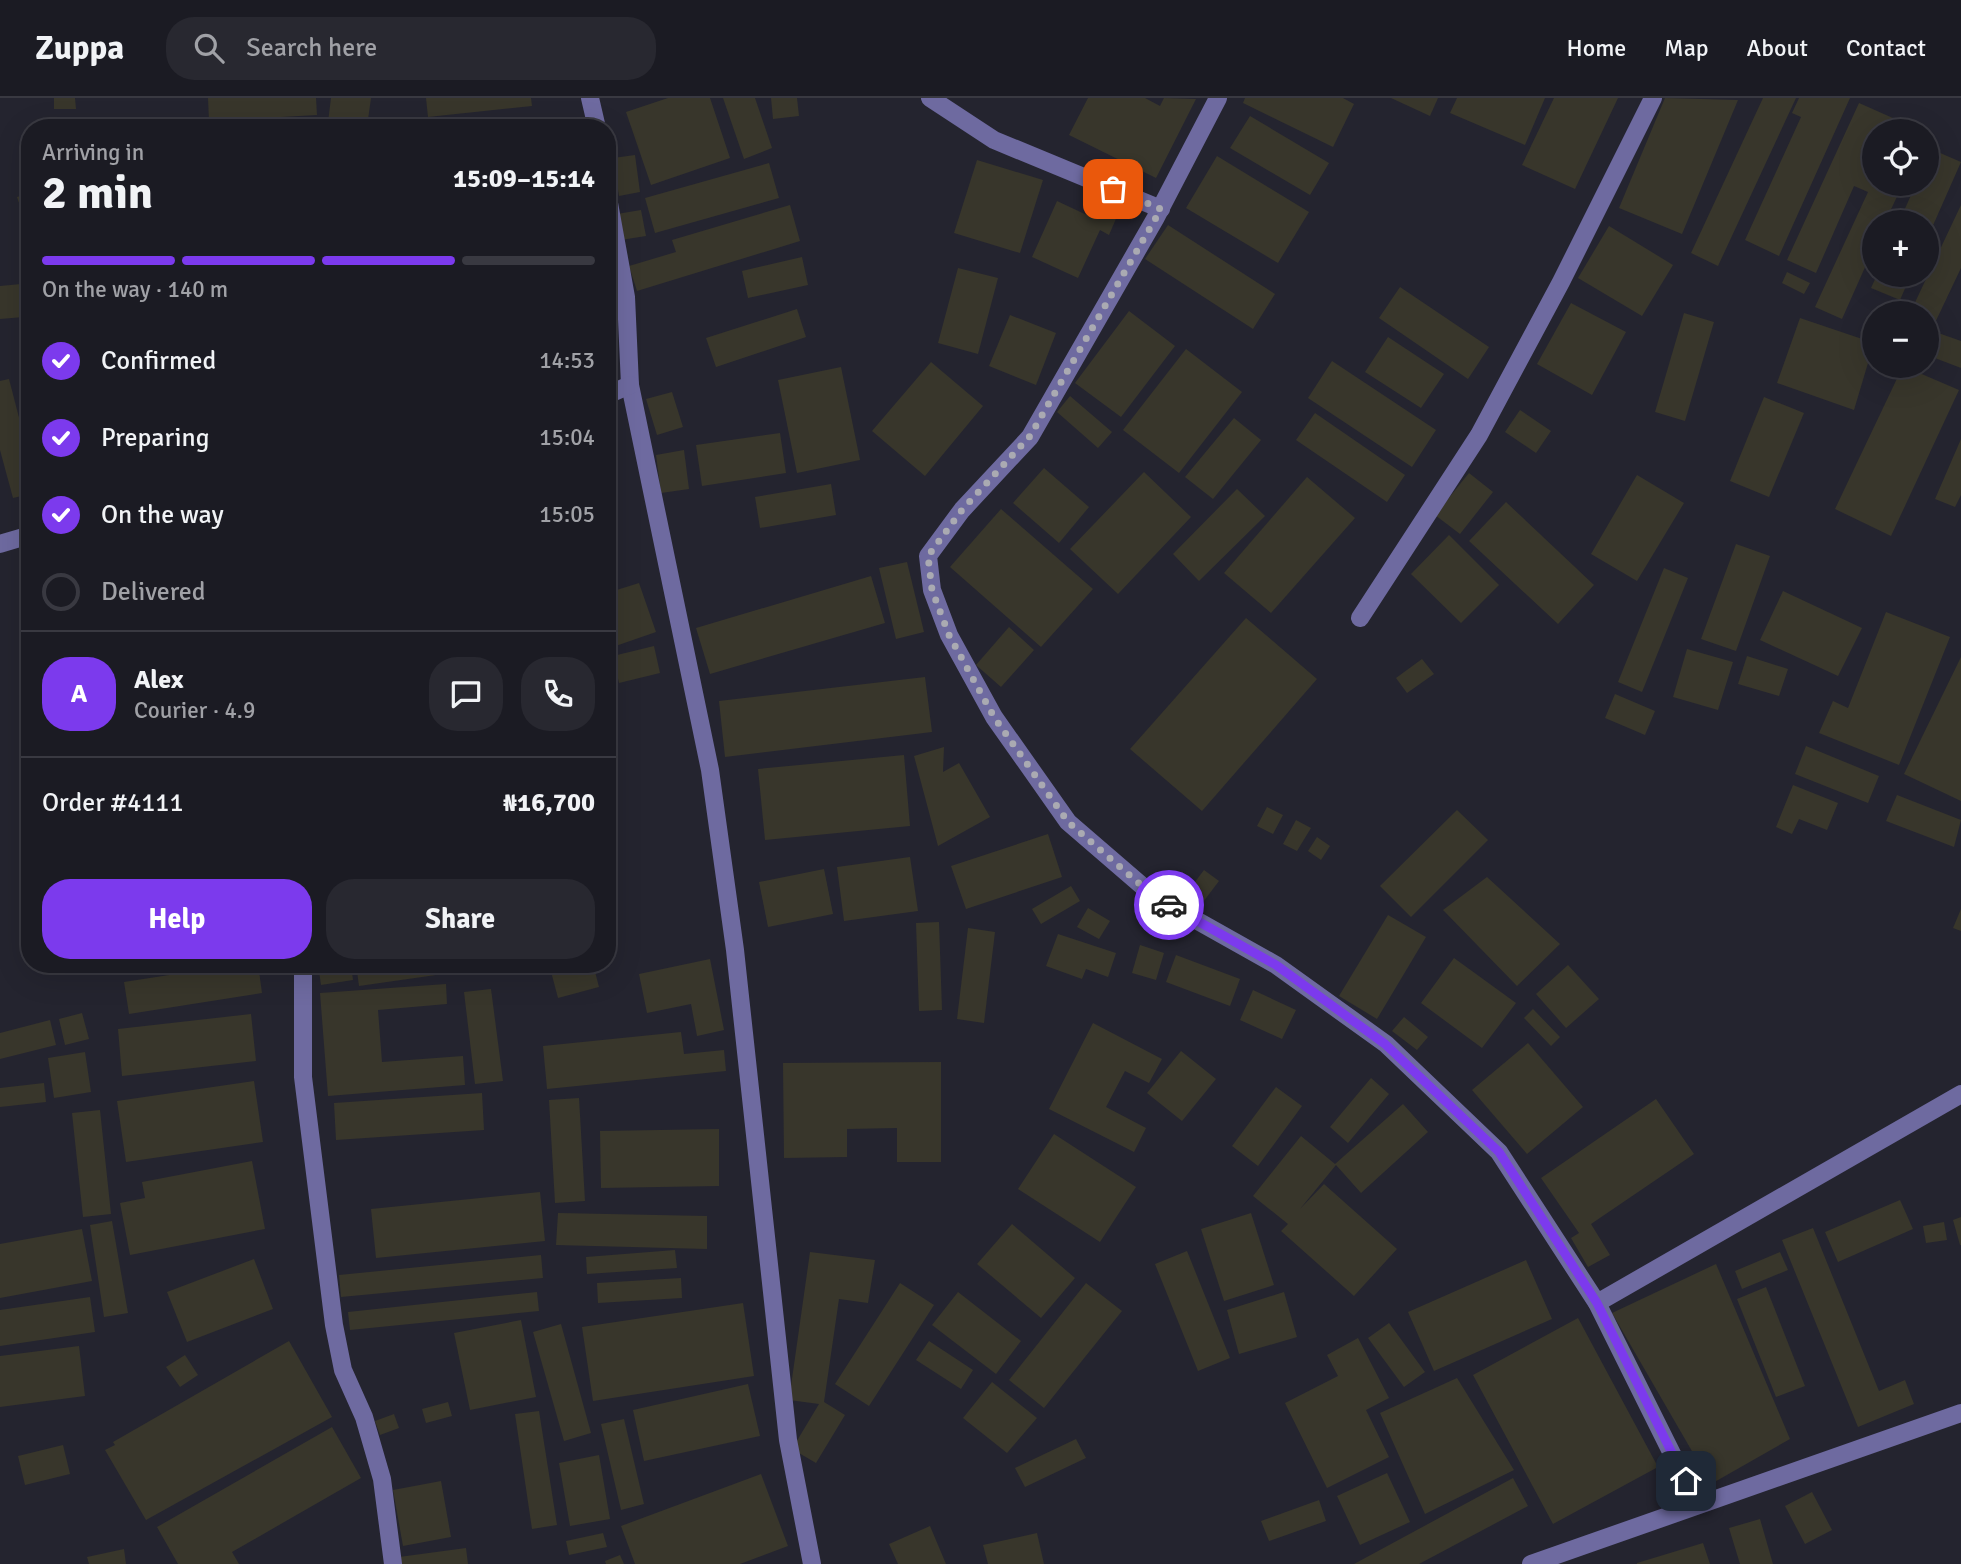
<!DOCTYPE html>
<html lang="en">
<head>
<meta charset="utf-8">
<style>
	body { margin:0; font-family:Signika,sans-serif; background:#282830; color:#f1f3f6; height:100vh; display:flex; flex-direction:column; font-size:26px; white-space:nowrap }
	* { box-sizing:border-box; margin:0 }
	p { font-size:23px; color:#a0a1a6 }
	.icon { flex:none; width:38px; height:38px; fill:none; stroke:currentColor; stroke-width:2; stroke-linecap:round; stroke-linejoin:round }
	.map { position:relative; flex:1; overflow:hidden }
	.drawer { position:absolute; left:21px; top:21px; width:595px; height:854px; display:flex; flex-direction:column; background:#1b1b23; border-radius:28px; box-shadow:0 7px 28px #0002,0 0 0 2px #393941 }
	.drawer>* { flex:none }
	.buttons { position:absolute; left:1862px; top:21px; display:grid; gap:14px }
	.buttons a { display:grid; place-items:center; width:77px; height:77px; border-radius:50%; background:#1b1b23; box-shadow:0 7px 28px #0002,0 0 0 2px #393941; font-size:35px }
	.pin { position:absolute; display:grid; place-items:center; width:60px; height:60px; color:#fff; margin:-30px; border-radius:14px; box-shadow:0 4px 10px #0006 }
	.courier { position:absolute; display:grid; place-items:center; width:70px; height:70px; margin:-35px; border:5px solid #7c3aed; border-radius:50%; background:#fff; color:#222; box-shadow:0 2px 9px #0007 }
	.overview em { font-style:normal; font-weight:700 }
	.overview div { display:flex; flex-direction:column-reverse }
	.overview { display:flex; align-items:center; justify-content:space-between; height:119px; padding:0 21px }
	h1 { font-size:46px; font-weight:700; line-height:52px }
	.bar { display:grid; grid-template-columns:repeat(4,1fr); gap:10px 7px; align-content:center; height:84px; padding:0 21px }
	.bar i { height:9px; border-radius:5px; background:#393941 }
	.bar .active { background:#7c3aed }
	.bar p { grid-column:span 4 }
	.line { display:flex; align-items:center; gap:18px; padding:0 21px; border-top:2px solid #393941 }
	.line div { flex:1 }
	.round { display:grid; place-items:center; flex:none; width:74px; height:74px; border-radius:28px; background:#282830 }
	ol { padding:0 21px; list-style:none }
	li { display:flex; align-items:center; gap:21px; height:77px }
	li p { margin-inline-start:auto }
	li .icon { padding:7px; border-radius:50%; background:#7c3aed; color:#fff; stroke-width:4 }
	li:last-child { color:#a0a1a6 }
	li i { width:38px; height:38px; border:4px solid #393941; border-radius:50% }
	.cta { display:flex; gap:14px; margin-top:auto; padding:14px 21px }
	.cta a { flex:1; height:80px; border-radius:28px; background:#7c3aed; color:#fff; font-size:28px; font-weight:700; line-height:80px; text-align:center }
	.cta a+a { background:#282830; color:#f1f3f6 }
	header { display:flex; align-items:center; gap:42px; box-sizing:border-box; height:98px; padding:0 35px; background:#1b1b23; border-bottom:2px solid #393941 }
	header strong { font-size:33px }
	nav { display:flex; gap:38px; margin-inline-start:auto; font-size:24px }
	.search { width:490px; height:63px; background:#282830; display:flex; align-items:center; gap:18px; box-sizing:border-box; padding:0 24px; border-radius:28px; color:#a0a1a6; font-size:26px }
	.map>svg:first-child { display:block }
	.building { fill:#38362b }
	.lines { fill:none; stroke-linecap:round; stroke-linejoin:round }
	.minor { stroke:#6e6aa0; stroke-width:18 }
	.done { stroke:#aaaab2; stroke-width:7; stroke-dasharray:0 12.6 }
	.route { stroke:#7c3aed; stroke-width:9 }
</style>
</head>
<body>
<header>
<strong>Zuppa</strong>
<div class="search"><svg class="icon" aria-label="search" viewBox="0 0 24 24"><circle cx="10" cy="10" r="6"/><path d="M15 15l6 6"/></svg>Search here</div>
<nav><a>Home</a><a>Map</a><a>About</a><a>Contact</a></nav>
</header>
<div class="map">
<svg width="1961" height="1466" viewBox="0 0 1961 1466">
	<rect width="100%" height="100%" fill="#24242f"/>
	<g class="building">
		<polygon points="54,0 75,0 76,11 54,11"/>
		<polygon points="208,0 316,0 317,17 209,23"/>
		<polygon points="331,0 371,0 367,29 328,24"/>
		<polygon points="426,0 531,0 532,8 428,19"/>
		<polygon points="668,0 710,0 730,60 651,87 626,14"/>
		<polygon points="723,0 755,0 772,50 744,61"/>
		<polygon points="771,0 797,0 799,18 773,21"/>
		<polygon points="1088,0 1145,0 1160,8 1164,0 1196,1 1156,80 1069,37"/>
		<polygon points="1245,0 1343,0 1354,6 1333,49 1243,5"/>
		<polygon points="1391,0 1438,0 1430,18"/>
		<polygon points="1457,0 1545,0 1525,47 1450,15"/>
		<polygon points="1554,0 1618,0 1575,91 1522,67"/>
		<polygon points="1665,0 1738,2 1682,136 1619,110"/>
		<polygon points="1763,0 1796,0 1718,168 1691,155"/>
		<polygon points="1799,0 1850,0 1779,158 1745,142 1801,19 1792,15"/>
		<polygon points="1859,5 1922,33 1874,33 1874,86 1903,86 1885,124 1874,124 1874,149 1842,221 1815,209 1868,94 1854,88 1816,175 1787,162"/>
		<polygon points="1250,18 1329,65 1310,97 1230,50"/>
		<polygon points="1931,51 1961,64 1927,141 1927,124 1899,124 1916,86 1927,86 1927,61"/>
		<polygon points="635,57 640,94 619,98 613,60"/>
		<polygon points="1217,58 1309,114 1278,165 1186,110"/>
		<polygon points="977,62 1043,82 1020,155 954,135"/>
		<polygon points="769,65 779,100 655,135 645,100"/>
		<polygon points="30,95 30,135 29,135 17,99"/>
		<polygon points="1057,103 1089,118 1095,106 1118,116 1109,137 1100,132 1078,180 1032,159"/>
		<polygon points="790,107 800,143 637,193 629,168 676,154 672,142"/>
		<polygon points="1961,107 1961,170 1933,229 1927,226 1927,215 1910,215"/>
		<polygon points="641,112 646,138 621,142 617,116"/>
		<polygon points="1168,127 1275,196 1253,231 1145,161"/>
		<polygon points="1609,128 1673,167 1642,218 1578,180"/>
		<polygon points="802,159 808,187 748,200 742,173"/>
		<polygon points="958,170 998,180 978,256 938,245"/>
		<polygon points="1787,174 1810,185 1804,196 1782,185"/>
		<polygon points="1877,177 1911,177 1900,202 1871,190"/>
		<polygon points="21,186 24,219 0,221 0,188"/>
		<polygon points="1400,189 1489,249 1468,281 1379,220"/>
		<polygon points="1571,205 1626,234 1592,297 1537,266"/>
		<polygon points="797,211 806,239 716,269 706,240"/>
		<polygon points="1129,213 1175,248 1121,319 1075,285"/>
		<polygon points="1684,215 1714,224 1685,323 1655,314"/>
		<polygon points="1010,217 1056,235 1036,287 989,268"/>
		<polygon points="1800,220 1874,245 1854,312 1777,285"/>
		<polygon points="1927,231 1961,243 1961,270 1927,257"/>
		<polygon points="1388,239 1444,276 1421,310 1365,274"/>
		<polygon points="1186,251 1242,294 1179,375 1123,332"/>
		<polygon points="1332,263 1436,332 1412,369 1308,300"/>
		<polygon points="931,264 983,308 925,378 872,333"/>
		<polygon points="1903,268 1959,292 1891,438 1835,411"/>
		<polygon points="841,269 860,362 797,375 778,282"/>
		<polygon points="9,281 30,362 30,396 13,400 0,352 0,283"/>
		<polygon points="672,294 683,329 657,337 646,301"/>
		<polygon points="1070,298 1112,334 1098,350 1057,314"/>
		<polygon points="1764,299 1804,315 1769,399 1730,383"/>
		<polygon points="1520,312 1551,333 1536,355 1505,334"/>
		<polygon points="1315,315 1405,377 1387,404 1296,342"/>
		<polygon points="1234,320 1261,342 1213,401 1185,379"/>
		<polygon points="610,328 615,353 607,354 607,329"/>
		<polygon points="780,335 786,375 702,388 696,347"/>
		<polygon points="1961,341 1961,397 1955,409 1935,401"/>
		<polygon points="684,352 689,391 661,395 656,357"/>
		<polygon points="1044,370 1089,409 1059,445 1013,405"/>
		<polygon points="1144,374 1191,419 1118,496 1070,451"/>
		<polygon points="1469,375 1493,394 1460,436 1435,417"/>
		<polygon points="1637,377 1684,405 1637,483 1591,456"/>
		<polygon points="1307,379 1355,420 1271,515 1224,475"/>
		<polygon points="831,386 836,417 760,430 755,399"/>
		<polygon points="1237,391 1265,418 1199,483 1173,456"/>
		<polygon points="1506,404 1594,487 1558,526 1469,443"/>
		<polygon points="1001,411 1093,491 1041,549 950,469"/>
		<polygon points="1449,437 1499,487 1461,525 1411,476"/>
		<polygon points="1736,446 1770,458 1736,553 1701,541"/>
		<polygon points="907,464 924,534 896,541 879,470"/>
		<polygon points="1664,470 1688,480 1642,594 1618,584"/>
		<polygon points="871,478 885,525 710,576 696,530"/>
		<polygon points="639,485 656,534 607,551 607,495"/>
		<polygon points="1783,493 1862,530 1838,578 1760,542"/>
		<polygon points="1886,514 1950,539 1899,667 1819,635 1833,603 1848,610"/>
		<polygon points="1246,520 1317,581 1202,713 1130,651"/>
		<polygon points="1009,529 1034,552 1001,589 976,567"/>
		<polygon points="654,548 660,575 619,585 613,558"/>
		<polygon points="1687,551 1733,564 1718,612 1673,599"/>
		<polygon points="1747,558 1788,571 1779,598 1738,586"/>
		<polygon points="1961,559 1961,703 1904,676"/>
		<polygon points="1422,561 1434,576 1407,595 1396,580"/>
		<polygon points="925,579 932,634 725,659 719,603"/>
		<polygon points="1615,596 1655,613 1645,637 1605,620"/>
		<polygon points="30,603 30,644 29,644 19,606"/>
		<polygon points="1806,648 1879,678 1868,705 1795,676"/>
		<polygon points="944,649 943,674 959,665 990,719 938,748 914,658"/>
		<polygon points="904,657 910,728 765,742 758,671"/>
		<polygon points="1793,687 1838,705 1827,732 1799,721 1792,736 1776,729"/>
		<polygon points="1897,697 1961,722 1954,749 1886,723"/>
		<polygon points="1267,709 1283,717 1273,736 1257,728"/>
		<polygon points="1457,712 1488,742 1411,819 1380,788"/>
		<polygon points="1296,722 1311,730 1297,753 1283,746"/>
		<polygon points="1048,736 1062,779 966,811 951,768"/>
		<polygon points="1317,739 1330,748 1321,762 1308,753"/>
		<polygon points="910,759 918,813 844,823 837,769"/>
		<polygon points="824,771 833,816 768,829 759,784"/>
		<polygon points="1204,772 1219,783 1197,812 1182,801"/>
		<polygon points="1487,779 1560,846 1517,888 1443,812"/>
		<polygon points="1071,788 1080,803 1041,826 1032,811"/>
		<polygon points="1088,810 1110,823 1099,841 1077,829"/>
		<polygon points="1961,811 1961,833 1953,830"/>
		<polygon points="1388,817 1426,839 1377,921 1339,898"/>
		<polygon points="939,824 942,912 919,913 916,825"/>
		<polygon points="968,830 995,834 984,925 957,921"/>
		<polygon points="1058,836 1116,855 1108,879 1086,871 1082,881 1046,868"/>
		<polygon points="1140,847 1164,855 1156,882 1132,875"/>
		<polygon points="1176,857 1240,881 1230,908 1166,884"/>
		<polygon points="1454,860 1516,905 1482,950 1421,905"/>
		<polygon points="710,861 724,932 697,938 691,906 647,915 639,876"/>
		<polygon points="240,866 258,866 262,895 129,916 124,884"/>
		<polygon points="318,866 351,866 353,882 321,887"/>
		<polygon points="356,866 470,866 471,872 359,888"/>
		<polygon points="549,866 593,866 599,889 558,900"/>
		<polygon points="1568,867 1599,901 1566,930 1536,896"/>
		<polygon points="446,886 447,906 378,912 382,964 463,958 465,987 328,998 320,895"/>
		<polygon points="491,891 503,983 475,986 464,894"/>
		<polygon points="1253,892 1296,912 1282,941 1240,922"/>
		<polygon points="1533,911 1560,939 1551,948 1524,920"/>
		<polygon points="82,915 89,941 65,947 59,921"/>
		<polygon points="251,916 256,963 122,978 118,931"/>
		<polygon points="1404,919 1428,939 1417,952 1392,933"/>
		<polygon points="50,922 56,947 0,961 0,935"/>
		<polygon points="1093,925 1162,961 1149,985 1125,973 1106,1009 1146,1030 1134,1054 1049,1011"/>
		<polygon points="681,934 684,956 724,952 726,973 547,991 543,948"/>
		<polygon points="1528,945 1583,1009 1527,1056 1472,992"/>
		<polygon points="1181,953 1216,981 1182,1023 1147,995"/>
		<polygon points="85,954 91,994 54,1000 48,960"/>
		<polygon points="941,964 941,1064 897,1064 897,1030 847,1031 847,1059 784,1060 783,965"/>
		<polygon points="1371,980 1389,996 1348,1045 1330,1029"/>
		<polygon points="254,983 263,1044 126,1064 117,1003"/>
		<polygon points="44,985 46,1004 0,1009 0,990"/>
		<polygon points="1276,989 1302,1008 1258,1068 1232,1048"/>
		<polygon points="482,995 484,1032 336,1042 334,1005"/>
		<polygon points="579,1000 585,1103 555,1105 549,1002"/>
		<polygon points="1656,1001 1694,1056 1591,1126 1610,1157 1588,1169 1571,1140 1579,1135 1541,1080"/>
		<polygon points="1403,1006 1428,1034 1361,1095 1336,1067 1300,1111 1324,1086 1397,1151 1354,1198 1281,1133 1288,1126 1253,1098 1301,1038 1335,1066"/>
		<polygon points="100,1012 111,1116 83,1119 72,1015"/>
		<polygon points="719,1031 719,1088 601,1090 600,1033"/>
		<polygon points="1054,1036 1136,1089 1100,1144 1018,1091"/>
		<polygon points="252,1063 265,1131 130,1157 120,1105 145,1100 142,1084"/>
		<polygon points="540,1094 545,1143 376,1160 371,1111"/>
		<polygon points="1900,1102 1913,1131 1838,1164 1825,1134"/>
		<polygon points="558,1115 707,1118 707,1151 556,1147"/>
		<polygon points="1251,1115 1274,1187 1224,1203 1201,1131"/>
		<polygon points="1961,1119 1961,1147 1960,1147 1953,1122"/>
		<polygon points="112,1123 128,1215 104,1219 90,1127"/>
		<polygon points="1944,1124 1947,1142 1926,1145 1923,1128"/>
		<polygon points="1012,1126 1075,1180 1041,1220 977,1166"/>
		<polygon points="1813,1130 1879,1293 1905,1282 1914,1306 1858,1329 1782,1142"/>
		<polygon points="82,1131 92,1183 0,1200 0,1146"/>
		<polygon points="675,1152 677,1170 587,1176 586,1159"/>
		<polygon points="1187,1153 1230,1260 1198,1273 1155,1166"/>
		<polygon points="810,1154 875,1162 868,1205 839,1201 824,1304 845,1317 816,1365 792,1351 819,1306 789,1302"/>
		<polygon points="1780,1154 1788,1172 1742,1191 1735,1173"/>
		<polygon points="541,1157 543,1180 341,1199 339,1177"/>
		<polygon points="254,1161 273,1211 187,1244 167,1194"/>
		<polygon points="1526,1162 1552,1221 1434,1273 1408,1214"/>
		<polygon points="1716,1166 1790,1341 1711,1386 1612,1215"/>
		<polygon points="681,1180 682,1200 598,1205 597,1185"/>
		<polygon points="900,1185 934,1207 869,1308 835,1286"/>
		<polygon points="1086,1185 1122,1213 1044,1310 1009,1282"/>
		<polygon points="1766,1189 1805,1288 1776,1299 1737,1201"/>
		<polygon points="537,1194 539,1213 350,1232 348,1214"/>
		<polygon points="958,1194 1021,1243 996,1276 932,1227"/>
		<polygon points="1284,1194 1297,1239 1239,1256 1227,1212"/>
		<polygon points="90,1199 95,1234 0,1248 0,1212"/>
		<polygon points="743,1205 754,1278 593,1303 582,1229"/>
		<polygon points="1578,1220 1658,1369 1553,1426 1473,1277"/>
		<polygon points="521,1222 536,1299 470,1312 454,1235"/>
		<polygon points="1389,1225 1425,1274 1404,1289 1368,1240"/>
		<polygon points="561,1226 591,1335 564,1343 533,1234"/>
		<polygon points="1358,1240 1389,1300 1366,1312 1389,1359 1327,1390 1285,1305 1338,1278 1327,1257"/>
		<polygon points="289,1243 332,1319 146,1422 105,1352 115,1347 113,1344"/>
		<polygon points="929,1243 973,1272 961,1291 916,1262"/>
		<polygon points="79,1248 85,1298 0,1309 0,1258"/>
		<polygon points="185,1257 198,1277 180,1289 166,1269"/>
		<polygon points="1457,1280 1514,1372 1425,1416 1380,1315"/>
		<polygon points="992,1284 1037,1320 1007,1355 963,1320"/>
		<polygon points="748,1286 760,1338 644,1363 633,1312"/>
		<polygon points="448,1304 452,1318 426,1325 422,1311"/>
		<polygon points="539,1313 557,1427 532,1431 515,1316"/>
		<polygon points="394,1316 399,1330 380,1337 375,1323"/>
		<polygon points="624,1321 644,1406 621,1412 601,1326"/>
		<polygon points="332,1329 361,1380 232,1454 239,1466 178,1466 157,1429"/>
		<polygon points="1076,1341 1086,1360 1025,1389 1015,1370"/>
		<polygon points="63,1347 70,1376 25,1387 18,1358"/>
		<polygon points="599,1357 610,1421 570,1428 559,1365"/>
		<polygon points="1387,1375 1410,1424 1360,1447 1337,1398"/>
		<polygon points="761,1376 788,1448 740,1466 635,1466 621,1428"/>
		<polygon points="1513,1380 1528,1408 1419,1466 1354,1466"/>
		<polygon points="441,1383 451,1439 403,1448 393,1392"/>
		<polygon points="1812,1394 1832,1432 1805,1446 1785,1408"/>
		<polygon points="1319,1402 1326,1423 1269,1443 1261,1423"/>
		<polygon points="1760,1421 1773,1466 1740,1466 1729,1430"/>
		<polygon points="930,1428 946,1466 898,1466 889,1446"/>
		<polygon points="603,1435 607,1449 569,1457 566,1443"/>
		<polygon points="1037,1435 1044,1466 988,1466 983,1447"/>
		<polygon points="1703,1445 1710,1466 1637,1466 1637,1465"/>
		<polygon points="466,1450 468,1466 400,1466 399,1459"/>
		<polygon points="124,1451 126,1466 89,1466 87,1459"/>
		<polygon points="620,1457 624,1466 606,1466 605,1463"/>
	</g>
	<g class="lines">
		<g class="minor">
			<polyline points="590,0 597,30"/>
			<polyline points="930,0 994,42 1161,111"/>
			<polyline points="1218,0 1155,121 1030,339 962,412 928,458 932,492 949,537 994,619 1068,724 1155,799 1276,867 1386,946 1499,1054 1597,1205 1697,1406"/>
			<polyline points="607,94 626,199 630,287 710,672 735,852 788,1342 812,1466"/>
			<polyline points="607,297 630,287"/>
			<polyline points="0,446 30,437"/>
			<polyline points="1360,520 1479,337 1561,184 1653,0"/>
			<polyline points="303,866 303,979 334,1227 343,1272 364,1319 382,1381 393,1466"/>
			<polyline points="1597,1205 1961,996"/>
			<polyline points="1531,1466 1961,1315"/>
		</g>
	</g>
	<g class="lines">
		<polyline class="done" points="1113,91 1161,111 1030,338 962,412 928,458 932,492 949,537 994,619 1068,724 1155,799 1169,807"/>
		<polyline class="route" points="1169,807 1276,867 1385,946 1499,1054 1597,1205 1686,1383"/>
	</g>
</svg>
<div class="buttons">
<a><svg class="icon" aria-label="locate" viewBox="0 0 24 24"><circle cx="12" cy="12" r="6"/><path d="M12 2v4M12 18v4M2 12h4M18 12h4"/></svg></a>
<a>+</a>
<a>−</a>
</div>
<div class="pin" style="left:1113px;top:91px;background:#ea580c"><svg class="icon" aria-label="bag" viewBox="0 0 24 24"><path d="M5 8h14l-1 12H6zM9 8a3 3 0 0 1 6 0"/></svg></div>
<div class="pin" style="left:1686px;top:1383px;background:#1f2937"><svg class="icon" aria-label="home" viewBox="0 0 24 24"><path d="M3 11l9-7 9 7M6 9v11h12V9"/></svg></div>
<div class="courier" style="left:1169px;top:807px"><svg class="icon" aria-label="car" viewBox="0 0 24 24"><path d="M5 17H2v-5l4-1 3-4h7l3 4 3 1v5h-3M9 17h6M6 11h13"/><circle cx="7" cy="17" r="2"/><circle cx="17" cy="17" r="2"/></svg></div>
<section class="drawer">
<div class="overview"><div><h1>2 min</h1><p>Arriving in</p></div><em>15:09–15:14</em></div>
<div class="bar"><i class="active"></i><i class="active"></i><i class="active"></i><i></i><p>On the way · 140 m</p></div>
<ol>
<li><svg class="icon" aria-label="check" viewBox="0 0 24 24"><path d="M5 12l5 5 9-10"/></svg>Confirmed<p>14:53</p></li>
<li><svg class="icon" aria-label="check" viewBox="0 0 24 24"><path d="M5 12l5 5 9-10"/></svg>Preparing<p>15:04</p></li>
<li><svg class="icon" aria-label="check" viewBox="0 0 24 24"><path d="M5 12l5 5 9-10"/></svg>On the way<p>15:05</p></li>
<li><i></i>Delivered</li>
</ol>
<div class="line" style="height:126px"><b class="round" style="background:#7c3aed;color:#fff">A</b><div><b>Alex</b><p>Courier · 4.9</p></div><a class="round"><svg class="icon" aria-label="chat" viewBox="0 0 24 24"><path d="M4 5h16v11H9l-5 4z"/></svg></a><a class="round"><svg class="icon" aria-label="phone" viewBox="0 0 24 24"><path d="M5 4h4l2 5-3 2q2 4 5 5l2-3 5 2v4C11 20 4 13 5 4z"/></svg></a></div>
<div class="line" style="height:91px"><div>Order #4111</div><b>₦16,700</b></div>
<div class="cta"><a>Help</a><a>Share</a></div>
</section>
</div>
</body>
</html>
